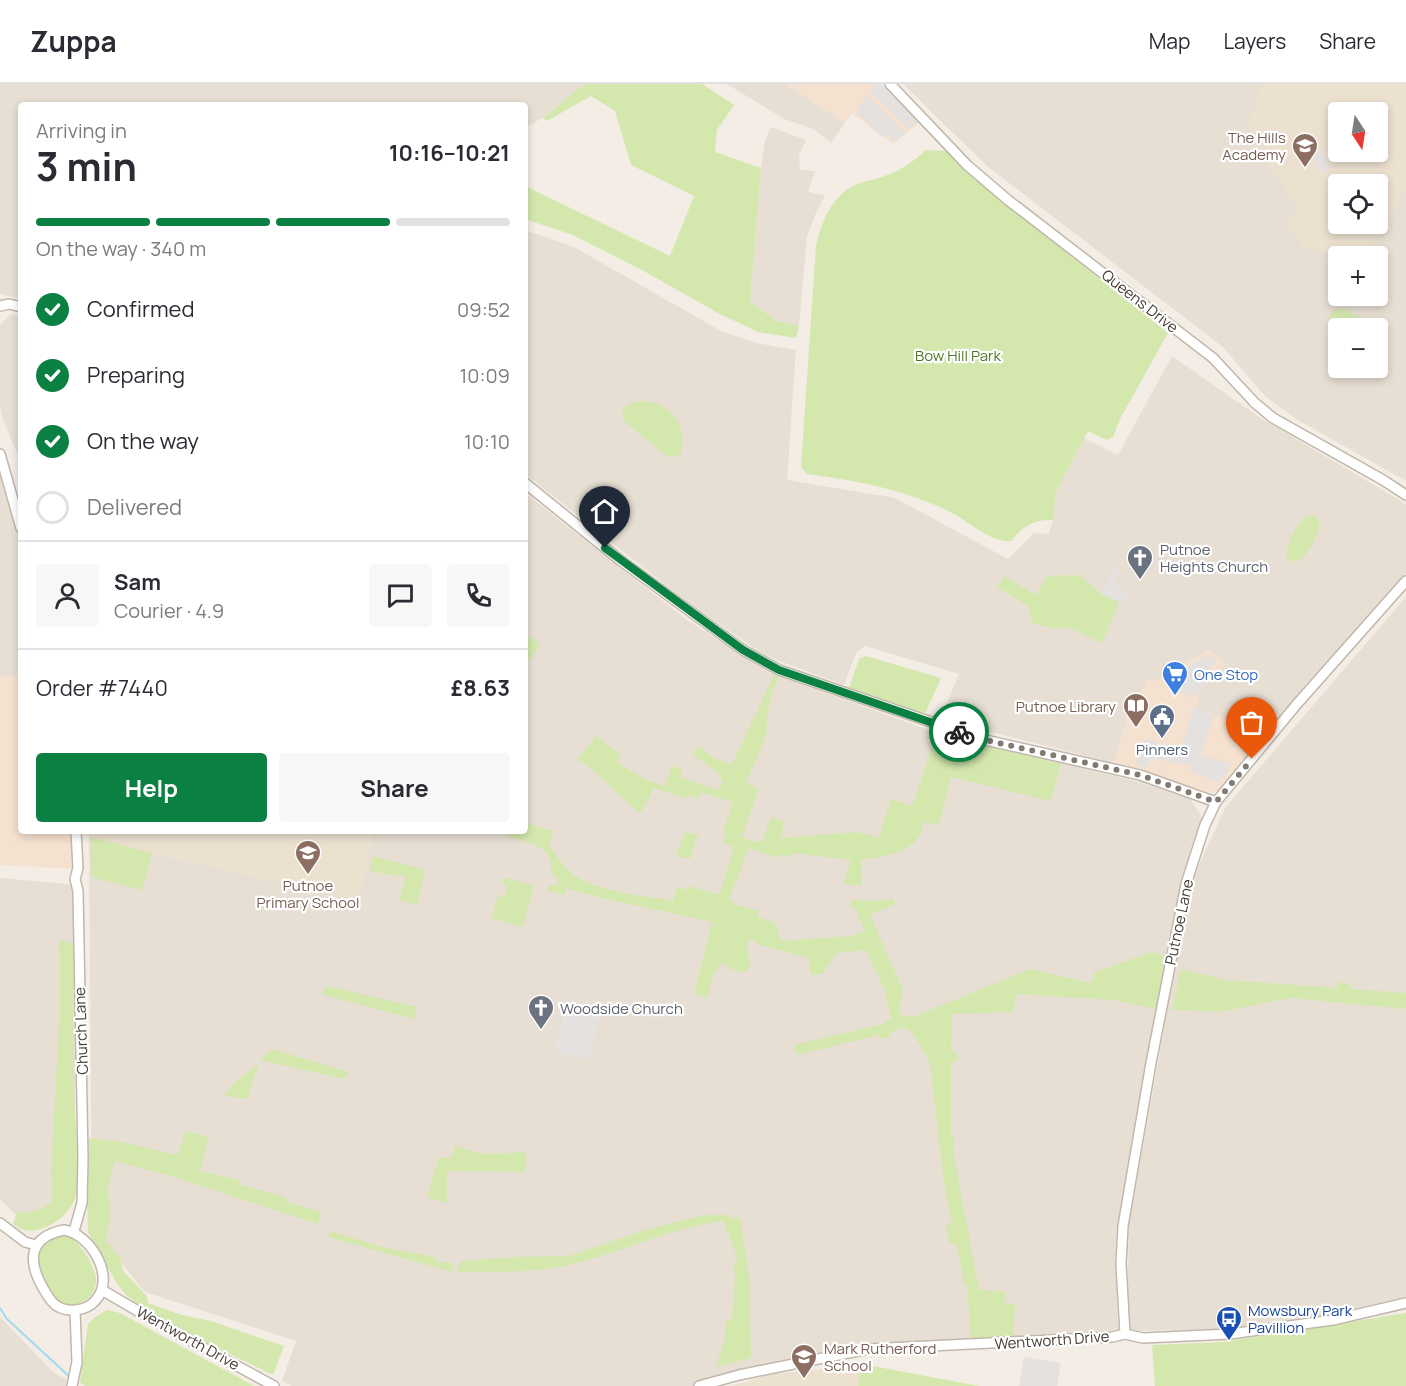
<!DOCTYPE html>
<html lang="en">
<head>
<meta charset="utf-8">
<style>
	body { margin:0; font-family:Manrope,sans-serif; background:#f7f7f7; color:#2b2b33; height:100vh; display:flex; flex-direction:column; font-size:22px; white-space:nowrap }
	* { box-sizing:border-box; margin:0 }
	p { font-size:20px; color:#7c7c81 }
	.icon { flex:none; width:33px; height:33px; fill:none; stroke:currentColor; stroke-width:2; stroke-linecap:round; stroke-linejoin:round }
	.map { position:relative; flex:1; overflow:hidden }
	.side { position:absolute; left:18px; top:18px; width:510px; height:732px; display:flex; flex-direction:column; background:#fff; border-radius:6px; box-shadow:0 3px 9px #0003 }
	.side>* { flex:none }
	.needle { width:39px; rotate:168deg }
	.controls { position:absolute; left:1328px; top:18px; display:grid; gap:12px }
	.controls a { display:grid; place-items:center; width:60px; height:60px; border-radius:6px; background:#fff; box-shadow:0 3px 9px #0003; font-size:30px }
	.pin { position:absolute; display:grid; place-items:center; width:51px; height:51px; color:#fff; margin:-62px -26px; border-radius:50% 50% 50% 0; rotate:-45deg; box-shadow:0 0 6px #0007 }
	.pin .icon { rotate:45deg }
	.courier { position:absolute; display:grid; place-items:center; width:60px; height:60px; margin:-30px; border:4px solid #0b8043; border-radius:50%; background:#fff; color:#222; box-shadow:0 2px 8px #0007 }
	.head em { font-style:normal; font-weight:700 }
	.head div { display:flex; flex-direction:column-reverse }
	.head { display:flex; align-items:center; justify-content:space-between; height:102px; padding:0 18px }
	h1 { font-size:39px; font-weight:700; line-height:45px }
	.bar { display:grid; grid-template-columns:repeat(4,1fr); gap:9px 6px; align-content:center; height:72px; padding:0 18px }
	.bar i { height:8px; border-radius:4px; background:#e1e1e2 }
	.bar .selected { background:#0b8043 }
	.bar p { grid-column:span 4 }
	.line { display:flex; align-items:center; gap:15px; padding:0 18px; border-top:2px solid #e1e1e2 }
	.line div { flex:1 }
	.round { display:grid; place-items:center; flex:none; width:63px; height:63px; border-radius:6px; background:#f7f7f7 }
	ol { padding:0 18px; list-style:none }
	li { display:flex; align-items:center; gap:18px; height:66px }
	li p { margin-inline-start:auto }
	li .icon { padding:6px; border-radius:50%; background:#0b8043; color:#fff; stroke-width:4 }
	li:last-child { color:#7c7c81 }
	li i { width:33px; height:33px; border:3px solid #e1e1e2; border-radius:50% }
	.primary-button { display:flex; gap:12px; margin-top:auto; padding:12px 18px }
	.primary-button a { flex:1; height:69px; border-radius:6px; background:#0b8043; color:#fff; font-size:24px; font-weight:700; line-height:69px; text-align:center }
	.primary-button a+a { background:#f7f7f7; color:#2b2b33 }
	header { display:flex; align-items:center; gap:36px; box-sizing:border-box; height:84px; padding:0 30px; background:#fff; border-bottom:2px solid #e1e1e2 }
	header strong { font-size:28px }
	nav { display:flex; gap:33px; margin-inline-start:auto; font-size:21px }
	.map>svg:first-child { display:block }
	.residential { fill:#e7dfd3; fill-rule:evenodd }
	.commercial { fill:#f5e1d0 }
	.education { fill:#ece1cf; fill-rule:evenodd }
	.green { fill:#d4e8ae }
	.parking { fill:#e4e1de }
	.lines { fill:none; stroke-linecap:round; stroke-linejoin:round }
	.stream { stroke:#a1d9f0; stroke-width:2 }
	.minor-casing { stroke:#c1b7ab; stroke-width:12 }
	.minor { stroke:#fff; stroke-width:9 }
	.done { stroke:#827b73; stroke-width:6; stroke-dasharray:0 10.8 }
	.route { stroke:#0b8043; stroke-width:8 }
	.labels { text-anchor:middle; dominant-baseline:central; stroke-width:4.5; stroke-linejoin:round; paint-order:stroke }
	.education-label { font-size:15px; fill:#785e54; stroke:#fff; text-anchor:end }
	.street-label { font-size:15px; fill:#453d35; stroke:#fff }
	.park-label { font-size:15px; fill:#4f7728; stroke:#fff }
	.worship-label { font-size:15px; fill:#5b616d; stroke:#fff; text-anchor:start }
	.shop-label { font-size:15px; fill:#366cbe; stroke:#fff; text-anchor:start }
	.service-label { font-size:15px; fill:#4e5e75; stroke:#fff }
	.transit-label { font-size:15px; fill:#164399; stroke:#fff; text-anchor:start }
</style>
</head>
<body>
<header>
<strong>Zuppa</strong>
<nav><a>Map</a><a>Layers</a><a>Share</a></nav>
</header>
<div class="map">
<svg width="1406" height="1302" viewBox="0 0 1406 1302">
	<rect width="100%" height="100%" fill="#f3ede5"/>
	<g class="residential">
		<polygon points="0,0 584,0 543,34 525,43 525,21 21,21 21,215 0,210"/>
		<polygon points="727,0 786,0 845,39 831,59 814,45 784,35"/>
		<path d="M903,0H1406V397L1296,335L1265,312L1223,263L987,82ZM1338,28H1377V68H1338ZM1338,100H1377V140H1338ZM1338,172H1377V212H1338ZM1338,244H1377V284H1338Z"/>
		<polygon points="771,43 806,56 799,71 800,86 815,87 808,108 825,111 815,131 807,153 799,242 777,237 750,218 761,84 765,56"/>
		<polygon points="525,146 574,163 721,247 756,259 796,266 787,396 895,414 1008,475 1034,449 1049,450 1053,436 1056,408 1084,354 1118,371 1172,272 1259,333 1406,420 1406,489 1303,606 1263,656 1228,636 1197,624 1200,607 1225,580 1210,566 1153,598 1148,595 1128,633 1114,679 947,637 944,626 959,590 865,562 856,569 844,601 766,572 690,520 525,390"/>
		<polygon points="11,230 21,232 21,378 2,333 0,322 0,241"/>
		<polygon points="0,377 21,459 21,592 0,592"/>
		<polygon points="525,409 687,536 770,589 937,649 1139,698 1191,716 1204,736 1183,798 1117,1141 1115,1171 1118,1246 971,1256 822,1269 694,1302 292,1302 282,1297 296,1257 145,1208 92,1144 89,753 144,767 359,816 372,747 525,747"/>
		<polygon points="1406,513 1406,1214 1334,1230 1222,1245 1127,1247 1129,1141 1190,801 1225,724"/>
		<polygon points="0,794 79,801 73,1113 23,1138 0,1115"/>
		<polygon points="0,1233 53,1288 67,1296 67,1302 0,1302"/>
	</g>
	<g class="commercial">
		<polygon points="786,0 880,0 918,40 893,60 852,29 845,39"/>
		<polygon points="1210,565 1225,580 1200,607 1197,624 1228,636 1263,656 1225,705 1212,709 1114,679 1128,633 1148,594 1153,598"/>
		<polygon points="0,592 21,592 21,747 72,747 74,785 0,781"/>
	</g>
	<g class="education">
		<path d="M1263,0H1406V105L1367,172H1344L1302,163L1286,137L1299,128L1260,64L1265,59L1248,39ZM1338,28H1377V68H1338ZM1338,100H1377V140H1338Z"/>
		<polygon points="89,747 372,747 359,816 144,767 89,753"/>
		<polygon points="862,1280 858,1302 732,1302 767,1291"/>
	</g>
	<g class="green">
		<polygon points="584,0 702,0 734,21 717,46 715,68 761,84 750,218 777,237 799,242 796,254 758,248 718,229 642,186 573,151 525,135 525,102 670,172 694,112 631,81 615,27 591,12 547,37 543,34"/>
		<path d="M926,66L945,67L987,105L1168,249L1121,333L1113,353L1107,356L1088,347L1056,408L1053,436C1035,435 1022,442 1012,457C991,459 972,440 954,430C908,406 858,397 807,390L801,383L816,161C823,134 833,109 860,99C869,96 879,95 887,91C902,86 915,76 926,66Z"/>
		<polygon points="1337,225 1343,225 1384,245 1377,260 1377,244 1336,243 1330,234 1332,228"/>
		<path d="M646,317C675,323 687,342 681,370L671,374L664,370L624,337L622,329L624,323L634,318Z"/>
		<path d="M1309,431L1317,433L1320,442C1315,454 1308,476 1294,478L1287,474C1286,460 1296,439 1309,431Z"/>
		<polygon points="1079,491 1102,510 1119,519 1102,559 1070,544 1055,545 1032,539 1029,523 997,503 1004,492 1036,511 1047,492"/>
		<polygon points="530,552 540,561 525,583 525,558"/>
		<polygon points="866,572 941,594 925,630 849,604 859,575"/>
		<path d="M774,591L778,593L769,619L766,652L746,699L759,705L742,752L751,757L762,758L771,733L785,738L780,754L855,748L879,753L891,715L912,722L937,649L1061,680L1051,717L951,693L939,741L924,738C922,742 922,748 919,752C911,768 877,775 861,775V802L843,800L851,776L792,769L790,774L780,770L778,774L749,764L729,816L737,821L759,827L757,833L774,838L782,857L850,852L865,847L855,824L850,823L851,816L873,817L894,815L895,820L870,831L903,906L899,928L902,931L913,933L1030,885L1091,899L1095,888L1152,868L1166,872L1156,925L1113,916L1017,910L1013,928L952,930L951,968H957V978H951V1052H954L953,1066L979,1206L1006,1208L1004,1219L1015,1220L1013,1254L971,1256L967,1200L964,1199L956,1159H949L946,1140L952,1138L944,1100L930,979L912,948L902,943L889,950L890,953L880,955L879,951L797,971L794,961L882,940L891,935L885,907L866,866L836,869L823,890L811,891L808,874L760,861L750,854C745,865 751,874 749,885L741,889L720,879L712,894L707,915L694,909L712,838L593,812L566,804L565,811L546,806L549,801H557L558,794L551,789C554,760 531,761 508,752L511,747H525V739L553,747L549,762C556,770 562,781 570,788C593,808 643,811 673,817L677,803L688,806L689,802L719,811L734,763L723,759L726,749L723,748L733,718L701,708L698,715L688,711L686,714L654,704L640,730L585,679L577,676L596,652L620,670L618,679L648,697L665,702L672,682L682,685L680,693L717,706L723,698L716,687L693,671L698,662L714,674L732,680Z"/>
		<polygon points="685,748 698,751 690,775 676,772"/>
		<polygon points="91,753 152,769 142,806 91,793"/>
		<polygon points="373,772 425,786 417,821 399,816 406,791 396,792 370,787"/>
		<polygon points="503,793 534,802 523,843 492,834 497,814 506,810 507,803 502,798"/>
		<path d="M59,855L73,860C73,917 73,974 75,1030C76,1053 82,1098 74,1117C67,1133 43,1150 25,1146C21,1146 17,1142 13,1140L17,1128C32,1129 40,1127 52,1117L51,1087L60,924Z"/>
		<polygon points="1181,885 1225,896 1337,904 1339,898 1349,900 1351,905 1406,909 1406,925 1290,914 1220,928 1172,926"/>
		<polygon points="327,902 417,923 413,935 321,910"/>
		<polygon points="272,965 348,988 344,995 260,976"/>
		<polygon points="259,979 247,1015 224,1012 233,1000"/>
		<polygon points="186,1047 209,1053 200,1087 240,1096 239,1100 286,1114 287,1118 321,1128 318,1140 174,1093 115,1077 108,1102 110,1133 106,1159 114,1162 113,1168 120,1172 123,1187 146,1211 148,1219 182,1231 211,1237 284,1262 273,1291 177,1244 146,1226 126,1211 117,1200 88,1148 87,1099 89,1054 117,1057 177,1071"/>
		<path d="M456,1061C480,1074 500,1069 526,1068L525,1088L447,1087V1119L427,1113L439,1073L450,1075Z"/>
		<path d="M704,1131H729L731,1135L740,1133L749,1191L751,1274L719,1282L716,1281L725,1256V1239L732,1234L735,1192L733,1179L738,1175L723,1137C667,1144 615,1172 559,1183C526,1189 491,1188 457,1188L458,1183L462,1177L515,1173L568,1172L648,1145Z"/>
		<polygon points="330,1147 382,1163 435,1173 435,1177 453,1179 452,1188 328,1153"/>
		<path d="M60,1152C62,1152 68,1152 69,1153C81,1158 98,1187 96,1199C96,1202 94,1205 93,1208C90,1214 86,1217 79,1219C75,1221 71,1222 66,1221C56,1218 51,1210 47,1202C34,1179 30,1160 60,1152Z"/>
		<polygon points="107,1226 120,1229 254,1302 85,1302 80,1298 88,1240 95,1233"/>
		<polygon points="1406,1229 1406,1302 1155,1302 1152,1261 1224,1258"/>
		<polygon points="862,1280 979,1302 858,1302"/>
	</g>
	<g class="parking">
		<polygon points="876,0 881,0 918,38 909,45 870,8"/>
		<polygon points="867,11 905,49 894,58 886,49 882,53 856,28"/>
		<polygon points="1319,64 1332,82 1323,89 1309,71"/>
		<polygon points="1114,483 1120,485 1113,501 1128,507 1123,519 1102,510"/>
		<polygon points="1210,570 1217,577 1208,587 1212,593 1194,613 1168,603 1172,591"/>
		<polygon points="1194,622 1213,631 1201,672 1232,679 1220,698 1192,689 1190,682 1151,674 1147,684 1135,680 1145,655 1181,666"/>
		<polygon points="566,923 600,932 588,976 554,967"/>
		<polygon points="1024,1273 1061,1279 1057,1302 1019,1302"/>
	</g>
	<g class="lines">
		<polyline class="stream" points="0,1224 7,1235 71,1294"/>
		<defs>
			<g id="minor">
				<polyline points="890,0 967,81 1008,116 1213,274 1255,319 1273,334 1383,396 1406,411"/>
				<polyline points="0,222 9,220 21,223"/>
				<polyline points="0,370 21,444"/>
				<polyline points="525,399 620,476 743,566 779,586 981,655 1140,691 1216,718"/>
				<polyline points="0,1139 25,1158 36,1161"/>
				<path d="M64,1146C91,1150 117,1194 95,1217C86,1227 68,1229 57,1222C50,1218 47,1210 43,1204C27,1176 29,1153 64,1146Z"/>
				<polyline points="74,1147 82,1119 83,1074 78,807 75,795 78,784 76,747"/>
				<polyline points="102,1206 160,1240 274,1302"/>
				<polyline points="1125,1250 1121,1180 1123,1142 1151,979 1186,800 1205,741 1216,718 1297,620 1406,497"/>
				<polyline points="72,1302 77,1278 75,1226"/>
				<polyline points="699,1302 739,1291 868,1265 1112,1253 1125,1250 1143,1254 1230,1250 1333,1236 1406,1219"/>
			</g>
		</defs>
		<use href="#minor" class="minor-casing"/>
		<use href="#minor" class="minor"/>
	</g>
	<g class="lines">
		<polyline class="done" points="959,648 981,655 1140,691 1216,718 1252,675"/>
		<polyline class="route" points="605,464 743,566 779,586 959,648"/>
	</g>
	<defs>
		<symbol id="school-pin" viewBox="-11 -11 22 30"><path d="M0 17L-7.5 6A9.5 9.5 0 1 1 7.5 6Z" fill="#8d6e63" stroke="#fff"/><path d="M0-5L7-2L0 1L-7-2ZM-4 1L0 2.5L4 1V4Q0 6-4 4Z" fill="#fff"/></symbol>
		<symbol id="church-pin" viewBox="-11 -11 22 30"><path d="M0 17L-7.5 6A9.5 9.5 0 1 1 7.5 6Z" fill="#6b7280" stroke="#fff"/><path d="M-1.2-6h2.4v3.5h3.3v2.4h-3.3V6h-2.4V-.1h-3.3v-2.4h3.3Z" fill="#fff"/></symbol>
		<symbol id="supermarket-pin" viewBox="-11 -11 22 30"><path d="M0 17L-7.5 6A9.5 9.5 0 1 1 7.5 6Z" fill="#3f7fe0" stroke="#fff"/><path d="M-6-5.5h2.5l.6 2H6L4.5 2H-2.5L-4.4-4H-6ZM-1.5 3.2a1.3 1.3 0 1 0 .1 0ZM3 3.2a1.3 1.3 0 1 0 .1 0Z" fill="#fff"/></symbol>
		<symbol id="library-pin" viewBox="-11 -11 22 30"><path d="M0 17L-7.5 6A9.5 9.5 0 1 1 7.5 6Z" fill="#8d6e63" stroke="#fff"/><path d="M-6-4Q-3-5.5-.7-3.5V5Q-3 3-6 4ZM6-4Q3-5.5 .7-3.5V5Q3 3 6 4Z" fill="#fff"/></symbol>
		<symbol id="civic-pin" viewBox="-11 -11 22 30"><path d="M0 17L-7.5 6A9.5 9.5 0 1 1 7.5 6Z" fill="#5c6f8a" stroke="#fff"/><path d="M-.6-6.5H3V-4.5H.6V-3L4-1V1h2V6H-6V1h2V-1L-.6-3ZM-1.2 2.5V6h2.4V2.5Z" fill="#fff"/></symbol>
		<symbol id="bus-pin" viewBox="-11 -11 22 30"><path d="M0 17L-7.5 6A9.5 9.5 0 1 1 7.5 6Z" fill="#1a4fb4" stroke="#fff"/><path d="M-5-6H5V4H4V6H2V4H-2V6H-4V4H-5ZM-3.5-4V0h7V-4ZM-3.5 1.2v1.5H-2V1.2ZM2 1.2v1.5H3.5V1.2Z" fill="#fff"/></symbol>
	</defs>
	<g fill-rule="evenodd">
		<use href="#school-pin" x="1290" y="47" width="30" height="40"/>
		<use href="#church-pin" x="1125" y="459" width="30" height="40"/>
		<use href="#supermarket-pin" x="1160" y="575" width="30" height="40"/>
		<use href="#library-pin" x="1121" y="607" width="30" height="40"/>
		<use href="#civic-pin" x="1147" y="618" width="30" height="40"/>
		<use href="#school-pin" x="293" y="754" width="30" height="40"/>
		<use href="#church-pin" x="526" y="909" width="30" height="40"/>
		<use href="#bus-pin" x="1214" y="1220" width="30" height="40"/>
		<use href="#school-pin" x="789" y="1258" width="30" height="40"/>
	</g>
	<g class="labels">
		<g class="education-label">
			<text x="1286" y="53">The Hills<tspan x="1286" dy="17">Academy</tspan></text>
			<text x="1116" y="622">Putnoe Library</text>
			<text x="308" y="801" text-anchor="middle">Putnoe<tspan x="308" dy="17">Primary School</tspan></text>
			<text x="824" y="1264" text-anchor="start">Mark Rutherford<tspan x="824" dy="17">School</tspan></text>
		</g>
		<g class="street-label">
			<text transform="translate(1140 217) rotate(38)">Queens Drive</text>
			<text transform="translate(1179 838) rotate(-78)">Putnoe Lane</text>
			<text transform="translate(81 947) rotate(-92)">Church Lane</text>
			<text transform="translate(188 1254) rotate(29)">Wentworth Drive</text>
			<text transform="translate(1052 1256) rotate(-4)">Wentworth Drive</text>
		</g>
		<g class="park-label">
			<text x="958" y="271">Bow Hill Park</text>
		</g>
		<g class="worship-label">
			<text x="1160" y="465">Putnoe<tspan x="1160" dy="17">Heights Church</tspan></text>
			<text x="560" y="924">Woodside Church</text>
		</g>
		<g class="shop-label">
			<text x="1194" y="590">One Stop</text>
		</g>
		<g class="service-label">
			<text x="1162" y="665">Pinners</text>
		</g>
		<g class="transit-label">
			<text x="1248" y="1226">Mowsbury Park<tspan x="1248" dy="17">Pavillion</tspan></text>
		</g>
	</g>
</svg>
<div class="controls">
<a><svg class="needle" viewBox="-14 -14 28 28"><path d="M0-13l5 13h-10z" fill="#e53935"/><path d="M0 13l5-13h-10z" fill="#7c7c81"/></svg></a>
<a><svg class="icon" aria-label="locate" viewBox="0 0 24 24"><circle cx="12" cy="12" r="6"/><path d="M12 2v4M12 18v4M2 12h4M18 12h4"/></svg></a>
<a>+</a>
<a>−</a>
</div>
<div class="pin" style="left:1252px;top:675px;background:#ea580c"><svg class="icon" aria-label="bag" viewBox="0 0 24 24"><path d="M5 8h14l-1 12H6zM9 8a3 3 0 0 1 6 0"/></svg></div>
<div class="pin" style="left:605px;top:464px;background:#1f2937"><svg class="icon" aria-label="home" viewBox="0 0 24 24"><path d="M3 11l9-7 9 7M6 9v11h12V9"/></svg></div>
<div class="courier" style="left:959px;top:648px"><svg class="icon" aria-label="bike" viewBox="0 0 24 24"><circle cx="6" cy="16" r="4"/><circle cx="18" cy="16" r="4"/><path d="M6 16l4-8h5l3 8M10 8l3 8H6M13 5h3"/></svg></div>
<section class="side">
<div class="head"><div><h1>3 min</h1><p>Arriving in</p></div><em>10:16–10:21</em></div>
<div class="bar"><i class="selected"></i><i class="selected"></i><i class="selected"></i><i></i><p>On the way · 340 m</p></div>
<ol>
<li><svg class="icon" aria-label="check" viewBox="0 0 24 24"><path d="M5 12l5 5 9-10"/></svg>Confirmed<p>09:52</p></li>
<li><svg class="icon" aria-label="check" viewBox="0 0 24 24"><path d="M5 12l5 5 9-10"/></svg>Preparing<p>10:09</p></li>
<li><svg class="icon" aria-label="check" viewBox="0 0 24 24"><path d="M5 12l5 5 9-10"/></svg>On the way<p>10:10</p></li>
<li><i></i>Delivered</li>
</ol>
<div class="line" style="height:108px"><a class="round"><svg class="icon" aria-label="person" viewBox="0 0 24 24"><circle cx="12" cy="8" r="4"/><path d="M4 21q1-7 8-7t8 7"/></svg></a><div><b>Sam</b><p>Courier · 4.9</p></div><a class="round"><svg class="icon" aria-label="chat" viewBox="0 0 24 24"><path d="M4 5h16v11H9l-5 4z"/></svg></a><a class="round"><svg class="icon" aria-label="phone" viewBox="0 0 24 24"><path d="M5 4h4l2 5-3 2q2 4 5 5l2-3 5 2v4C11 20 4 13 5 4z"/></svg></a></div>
<div class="line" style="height:78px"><div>Order #7440</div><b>£8.63</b></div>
<div class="primary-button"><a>Help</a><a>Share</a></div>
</section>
</div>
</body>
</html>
